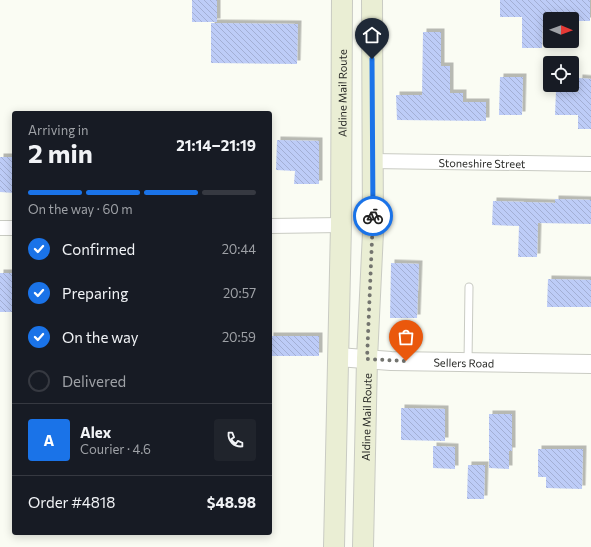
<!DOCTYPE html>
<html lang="en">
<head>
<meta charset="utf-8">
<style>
	body { margin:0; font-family:Commissioner,sans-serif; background:#20242c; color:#f1f3f6; height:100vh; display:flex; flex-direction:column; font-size:15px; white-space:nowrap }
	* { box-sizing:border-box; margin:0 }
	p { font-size:13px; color:#9ea1a6 }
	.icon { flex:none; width:22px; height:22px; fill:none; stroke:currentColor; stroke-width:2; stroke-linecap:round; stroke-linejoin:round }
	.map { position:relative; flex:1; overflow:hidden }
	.panel { position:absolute; left:12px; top:111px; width:260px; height:424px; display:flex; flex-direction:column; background:#171b24; border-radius:4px; box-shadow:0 2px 10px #0003 }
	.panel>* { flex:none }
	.needle { width:26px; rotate:91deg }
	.buttons { position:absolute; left:543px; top:12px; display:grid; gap:8px }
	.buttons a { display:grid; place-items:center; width:36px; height:36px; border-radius:4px; background:#171b24; box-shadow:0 2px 10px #0003; font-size:20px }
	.pin { position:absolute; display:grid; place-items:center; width:34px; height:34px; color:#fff; margin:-41px -17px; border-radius:50% 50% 50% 0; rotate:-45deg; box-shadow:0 0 4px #0007 }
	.pin .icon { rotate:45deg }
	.courier { position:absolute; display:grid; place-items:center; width:40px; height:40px; margin:-20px; border:3px solid #1a73e8; border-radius:50%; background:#fff; color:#222; box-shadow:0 1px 5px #0007 }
	.headline em { font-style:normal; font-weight:700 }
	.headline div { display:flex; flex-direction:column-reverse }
	.headline { display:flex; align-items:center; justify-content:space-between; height:68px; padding:0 16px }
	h1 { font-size:26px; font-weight:700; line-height:30px }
	.bar { display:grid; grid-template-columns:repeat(4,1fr); gap:6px 4px; align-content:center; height:48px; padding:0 16px }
	.bar i { height:5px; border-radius:3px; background:#363941 }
	.bar .current { background:#1a73e8 }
	.bar p { grid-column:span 4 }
	.line { display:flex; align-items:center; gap:10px; padding:0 16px; border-top:1px solid #363941 }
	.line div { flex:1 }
	.round { display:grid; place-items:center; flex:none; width:42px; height:42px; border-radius:4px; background:#20242c }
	ol { padding:0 16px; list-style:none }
	li { display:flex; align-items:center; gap:12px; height:44px }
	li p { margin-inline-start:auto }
	li .icon { padding:4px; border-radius:50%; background:#1a73e8; color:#fff; stroke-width:4 }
	li:last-child { color:#9ea1a6 }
	li i { width:22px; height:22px; border:2px solid #363941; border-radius:50% }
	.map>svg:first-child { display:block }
	.building { fill:url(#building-back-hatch); filter:url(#shadow) }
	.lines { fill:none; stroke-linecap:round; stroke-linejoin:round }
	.service-casing { stroke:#c9cbc3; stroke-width:9 }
	.minor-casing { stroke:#c9cbc3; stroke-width:16 }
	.tertiary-casing { stroke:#c9cbc3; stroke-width:20 }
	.secondary-casing { stroke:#c9cbc3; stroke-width:22 }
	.service { stroke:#fff; stroke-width:7 }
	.minor { stroke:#fff; stroke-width:14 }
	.tertiary { stroke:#fff; stroke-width:18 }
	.secondary { stroke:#eaeed4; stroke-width:20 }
	.done { stroke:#73746f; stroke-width:4; stroke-dasharray:0 7.2 }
	.route { stroke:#1a73e8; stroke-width:5 }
	.labels { text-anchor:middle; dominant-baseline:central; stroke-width:4; stroke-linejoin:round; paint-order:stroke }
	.street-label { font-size:11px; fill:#2a2b28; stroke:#fff }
</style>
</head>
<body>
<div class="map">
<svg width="591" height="547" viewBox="0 0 591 547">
	<defs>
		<pattern id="building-back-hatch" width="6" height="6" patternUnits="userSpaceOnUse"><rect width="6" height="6" fill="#bdccf7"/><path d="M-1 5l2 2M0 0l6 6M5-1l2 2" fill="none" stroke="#a3afd4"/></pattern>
		<filter id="shadow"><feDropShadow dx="3.5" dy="-3.5" stdDeviation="0" flood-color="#0004"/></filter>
	</defs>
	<rect width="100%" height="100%" fill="#fafcf3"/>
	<g class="building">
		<rect x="192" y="0" width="25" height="22"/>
		<polygon points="500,0 590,0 590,21 572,21 572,19 543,20 542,48 522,48 522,17 500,17"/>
		<polygon points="211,23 298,24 297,64 211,63"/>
		<polygon points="423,32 441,32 441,66 450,66 450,93 463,93 463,102 486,102 486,121 397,120 396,95 422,95"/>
		<polygon points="500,77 523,77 522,115 499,115"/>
		<polygon points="579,78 591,79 591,129 578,129 578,115 555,115 556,91 578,92"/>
		<polygon points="277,140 319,141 319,184 294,184 295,171 276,170"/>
		<polygon points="0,157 14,157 14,193 0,192"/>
		<polygon points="555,199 591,200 591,224 538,223 537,257 518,257 519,226 492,225 493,201 555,203"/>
		<polygon points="391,263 419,264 417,318 390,318"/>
		<rect x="0" y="273" width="14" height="39"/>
		<polygon points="548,279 591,280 591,307 547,307"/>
		<rect x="270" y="336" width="49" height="20"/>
		<polygon points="401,408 445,409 445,441 401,440"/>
		<polygon points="489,414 512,414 512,451 509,451 509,469 489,468"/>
		<polygon points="433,446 455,447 455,469 433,468"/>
		<polygon points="538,449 583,449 582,489 546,488 546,477 538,477"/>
		<polygon points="468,465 485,465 484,499 467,499"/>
	</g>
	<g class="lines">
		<defs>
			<polyline id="service" points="468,362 469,287"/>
			<g id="minor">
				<path id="s1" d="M372,161L591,164"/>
				<polyline points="270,226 341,225"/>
				<polyline points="0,228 14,228"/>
			</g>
			<g id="tertiary">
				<path id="s2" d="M338,357L391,361L591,364"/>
			</g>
			<g id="secondary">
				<path id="s3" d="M334,547L341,225L342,0"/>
				<path id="s4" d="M363,547L367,359L373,232L372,0"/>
			</g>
		</defs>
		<use href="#service" class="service-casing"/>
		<use href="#minor" class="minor-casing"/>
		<use href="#tertiary" class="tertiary-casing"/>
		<use href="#secondary" class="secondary-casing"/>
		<use href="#service" class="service"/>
		<use href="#minor" class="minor"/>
		<use href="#tertiary" class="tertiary"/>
		<use href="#secondary" class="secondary"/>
	</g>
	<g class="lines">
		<polyline class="done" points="373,216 367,359 406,361"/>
		<polyline class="route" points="372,59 373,216"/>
	</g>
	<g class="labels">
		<g class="street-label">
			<text stroke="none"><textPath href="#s3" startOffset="454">Aldine Mail Route</textPath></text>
			<text stroke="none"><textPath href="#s1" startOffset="110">Stoneshire Street</textPath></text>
			<text stroke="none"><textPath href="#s2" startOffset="126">Sellers Road</textPath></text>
			<text stroke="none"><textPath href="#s4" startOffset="130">Aldine Mail Route</textPath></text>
		</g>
	</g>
</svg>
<div class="buttons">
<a><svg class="needle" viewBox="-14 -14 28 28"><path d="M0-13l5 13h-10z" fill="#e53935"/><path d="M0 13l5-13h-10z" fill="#9ea1a6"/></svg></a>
<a><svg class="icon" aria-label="locate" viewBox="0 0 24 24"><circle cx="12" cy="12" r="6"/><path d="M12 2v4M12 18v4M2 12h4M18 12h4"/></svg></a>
</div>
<div class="pin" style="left:406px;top:361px;background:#ea580c"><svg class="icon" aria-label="bag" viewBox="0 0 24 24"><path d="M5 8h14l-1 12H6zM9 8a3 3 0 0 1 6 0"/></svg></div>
<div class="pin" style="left:372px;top:59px;background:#1f2937"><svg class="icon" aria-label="home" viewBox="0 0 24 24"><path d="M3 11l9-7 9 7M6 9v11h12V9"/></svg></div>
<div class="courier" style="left:373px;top:216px"><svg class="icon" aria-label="bike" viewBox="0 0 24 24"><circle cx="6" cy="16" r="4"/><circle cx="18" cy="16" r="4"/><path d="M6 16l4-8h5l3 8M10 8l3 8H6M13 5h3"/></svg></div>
<section class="panel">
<div class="headline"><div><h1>2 min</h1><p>Arriving in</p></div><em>21:14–21:19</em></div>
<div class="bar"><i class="current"></i><i class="current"></i><i class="current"></i><i></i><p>On the way · 60 m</p></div>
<ol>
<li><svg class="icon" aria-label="check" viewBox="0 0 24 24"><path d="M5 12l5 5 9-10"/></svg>Confirmed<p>20:44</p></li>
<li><svg class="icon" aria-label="check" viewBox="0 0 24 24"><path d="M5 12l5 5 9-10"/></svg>Preparing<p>20:57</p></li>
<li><svg class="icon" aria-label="check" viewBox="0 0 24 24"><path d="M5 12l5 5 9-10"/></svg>On the way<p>20:59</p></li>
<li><i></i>Delivered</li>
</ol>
<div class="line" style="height:72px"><b class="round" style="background:#1a73e8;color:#fff">A</b><div><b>Alex</b><p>Courier · 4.6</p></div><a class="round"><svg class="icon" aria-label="phone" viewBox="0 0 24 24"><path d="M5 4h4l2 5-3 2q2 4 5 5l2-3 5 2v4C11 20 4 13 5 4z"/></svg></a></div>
<div class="line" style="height:52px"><div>Order #4818</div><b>$48.98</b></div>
</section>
</div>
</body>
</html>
